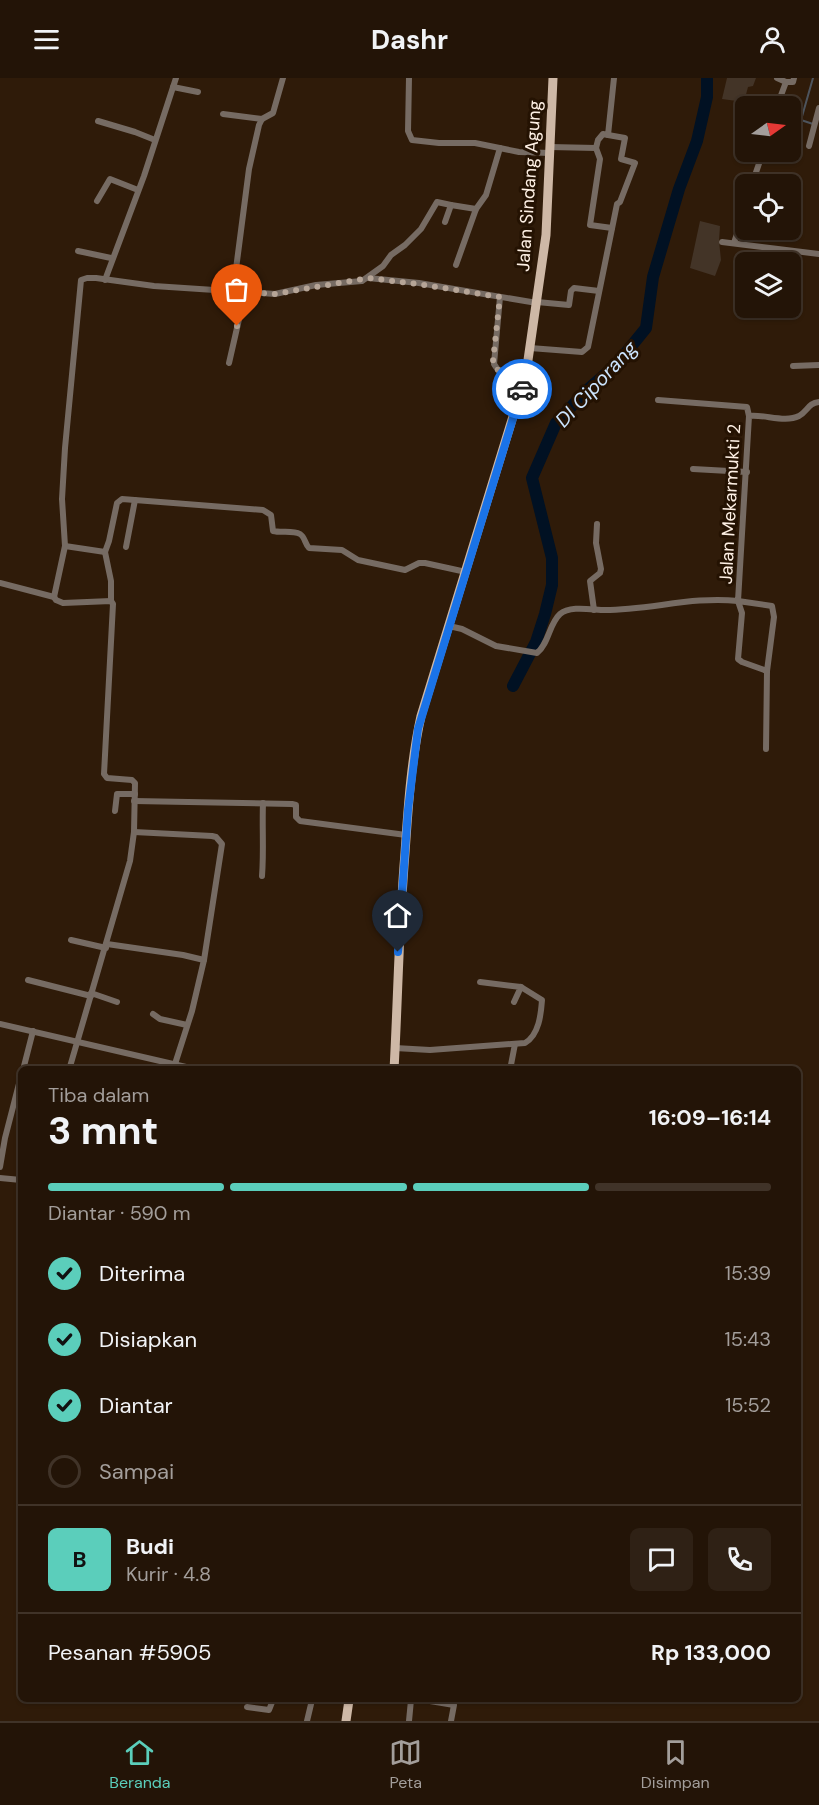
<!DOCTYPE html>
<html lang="id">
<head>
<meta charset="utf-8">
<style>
	body { margin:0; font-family:"DM Sans",sans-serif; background:#2f2115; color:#f1f3f6; height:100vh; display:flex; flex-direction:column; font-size:22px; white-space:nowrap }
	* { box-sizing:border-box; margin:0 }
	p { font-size:20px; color:#a39e9b }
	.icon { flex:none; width:33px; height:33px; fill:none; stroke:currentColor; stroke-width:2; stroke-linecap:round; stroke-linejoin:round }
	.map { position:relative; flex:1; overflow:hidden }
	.panel { position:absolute; left:18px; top:988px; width:783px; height:636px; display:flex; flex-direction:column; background:#231407; border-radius:9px; box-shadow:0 2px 4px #0004,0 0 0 2px #403328 }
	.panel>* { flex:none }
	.needle { width:39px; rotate:76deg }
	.buttons { position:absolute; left:735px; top:18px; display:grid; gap:12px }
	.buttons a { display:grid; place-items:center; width:66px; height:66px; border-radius:9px; background:#231407; box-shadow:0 2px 4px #0004,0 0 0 2px #403328; font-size:30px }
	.pin { position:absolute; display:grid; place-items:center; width:51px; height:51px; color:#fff; margin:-62px -26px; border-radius:50% 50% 50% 0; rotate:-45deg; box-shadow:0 0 6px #0007 }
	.pin .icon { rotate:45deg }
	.courier { position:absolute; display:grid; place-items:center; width:60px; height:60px; margin:-30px; border:4px solid #1a73e8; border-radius:50%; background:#fff; color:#222; box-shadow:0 2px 8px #0007 }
	.summary em { font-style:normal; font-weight:700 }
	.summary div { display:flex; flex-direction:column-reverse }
	.summary { display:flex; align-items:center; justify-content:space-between; height:102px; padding:0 30px }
	h1 { font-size:39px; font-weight:700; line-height:45px }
	.bar { display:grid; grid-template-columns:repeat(4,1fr); gap:9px 6px; align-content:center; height:72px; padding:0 30px }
	.bar i { height:8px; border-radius:4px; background:#403328 }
	.bar .selected { background:#5bcebb }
	.bar p { grid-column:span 4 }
	.line { display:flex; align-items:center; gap:15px; padding:0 30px; border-top:2px solid #403328 }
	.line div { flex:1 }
	.round { display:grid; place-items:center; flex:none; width:63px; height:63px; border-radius:9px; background:#2f2115 }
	ol { padding:0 30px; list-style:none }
	li { display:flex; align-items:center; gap:18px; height:66px }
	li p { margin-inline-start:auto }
	li .icon { padding:6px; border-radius:50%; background:#5bcebb; color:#111; stroke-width:4 }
	li:last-child { color:#a39e9b }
	li i { width:33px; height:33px; border:3px solid #403328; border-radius:50% }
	header { display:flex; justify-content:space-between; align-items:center; height:78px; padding:0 30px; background:#231407; font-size:27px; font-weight:700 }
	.tab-bar { display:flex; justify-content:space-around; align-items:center; height:84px; border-top:2px solid #403328; background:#231407; font-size:16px; color:#a39e9b }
	.tab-bar a { display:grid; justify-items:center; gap:3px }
	.tab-bar .selected { color:#5bcebb }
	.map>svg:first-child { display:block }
	.green { fill:#433427 }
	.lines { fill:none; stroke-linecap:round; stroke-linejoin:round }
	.stream { stroke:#4d545d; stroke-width:2 }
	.river { stroke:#011123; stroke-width:12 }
	.street { stroke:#766b63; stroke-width:6 }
	.primary { stroke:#ceb8a6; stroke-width:9 }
	.done { stroke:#b6a597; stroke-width:6; stroke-dasharray:0 10.8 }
	.route { stroke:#1a73e8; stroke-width:8 }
	.labels { text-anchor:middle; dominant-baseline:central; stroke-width:6; stroke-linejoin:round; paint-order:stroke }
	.street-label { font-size:18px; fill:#fef0e4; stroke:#241202 }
	.water-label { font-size:20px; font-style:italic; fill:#cbe4fe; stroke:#241202 }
</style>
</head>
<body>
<header><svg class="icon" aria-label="menu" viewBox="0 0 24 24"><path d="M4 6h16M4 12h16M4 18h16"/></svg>Dashr<svg class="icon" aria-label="person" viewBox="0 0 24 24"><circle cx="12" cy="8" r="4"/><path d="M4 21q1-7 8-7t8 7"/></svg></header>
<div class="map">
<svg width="819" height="1643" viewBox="0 0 819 1643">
	<rect width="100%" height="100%" fill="#2f1b09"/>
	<g class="green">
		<polygon points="727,0 756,0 753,8 748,9 744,24 722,21"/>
		<polygon points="700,143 720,148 719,163 721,182 715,198 690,190"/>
	</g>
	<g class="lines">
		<polyline class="stream" points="813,46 801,42 813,0"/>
		<polyline class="river" points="513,608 536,564 545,536 552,507 552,480 532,400 556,345 586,313 616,287 646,250 653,199 679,111 697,63 707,19 707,0"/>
		<g class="street">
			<polyline points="409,0 408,53 412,62 439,65 475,65 519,74 550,75"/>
			<polyline points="777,0 786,4 777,28"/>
			<polyline points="786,4 793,4 794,0"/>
			<polyline points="173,9 198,14"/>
			<polyline points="223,36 262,41"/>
			<polyline points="98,43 135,54 155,62"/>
			<polyline points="809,68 819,30"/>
			<polyline points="550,69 596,70 598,62 603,56 608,57 614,0"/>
			<polyline points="596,70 600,81 590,147 612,150"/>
			<polyline points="752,106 763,74"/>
			<polyline points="97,123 110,101 138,112"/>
			<polyline points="445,144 451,127 476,131"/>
			<polyline points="722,164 819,176"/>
			<polyline points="734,165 746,128"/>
			<polyline points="78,173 111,180"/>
			<polyline points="456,187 476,131 486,117 500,70"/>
			<polyline points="368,200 419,205 537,225"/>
			<polyline points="105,202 144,98 176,0"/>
			<polyline points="233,214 249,91 259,47 262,41 273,35 283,0"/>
			<polyline points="500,219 494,286 498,292 526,296"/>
			<polyline points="537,224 569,227 571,213 574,210 599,213"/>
			<polyline points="530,270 582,274 588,269 617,126 620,124 635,85 621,81 625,60 608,57"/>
			<polyline points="229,285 245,215"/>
			<polyline points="793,288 819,287"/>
			<polyline points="658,322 747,329 749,338"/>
			<polyline points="693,391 747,394"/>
			<polyline points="65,468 62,421 65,370 81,202 87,200 96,200 154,208 275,216 316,207 362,203 383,188 391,177 405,167 421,151 437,124 451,127"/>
			<polyline points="126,469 135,422"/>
			<polyline points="105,474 111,503 111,523"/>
			<path d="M0,505L54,519L65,468L105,474L109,463L117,425L122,421L263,432L271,437L273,453C281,455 293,452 300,456C305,459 305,466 309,470L342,472L358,482L405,492L419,485H425L466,494"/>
			<polyline points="54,519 56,522 63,525 111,523 113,526 104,696 107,700 132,702 135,705 134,754 130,783 69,992"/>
			<polyline points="594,532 590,503 600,495 601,491 596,465 597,446"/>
			<path d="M449,548L462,551L496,568L537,575C549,565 549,546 560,536C570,527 593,532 605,532C650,532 693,518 738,523L749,338C764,336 785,345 799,338C808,333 808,325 819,324"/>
			<polyline points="766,671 767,593 742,584 738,581 742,535 738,523 772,528 774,539 767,593"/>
			<polyline points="134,723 292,726 296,727 296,739 300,743 406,757"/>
			<polyline points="115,733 117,716 135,716"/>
			<polyline points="134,754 212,758 216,759 222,766 204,882 192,933 175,986"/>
			<path d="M262,798C264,773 262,750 263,725"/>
			<polyline points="71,862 106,870"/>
			<polyline points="107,866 183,877 204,882"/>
			<polyline points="28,902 91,918"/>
			<polyline points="480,904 521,909 514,924"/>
			<polyline points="91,915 117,924"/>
			<polyline points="153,936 160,941 187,947"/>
			<polyline points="0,946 199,992"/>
			<path d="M395,970L430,972L525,965C539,957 541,936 542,922L521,909"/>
			<polyline points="23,992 33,953"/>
			<polyline points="510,992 515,966"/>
			<polyline points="0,1089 5,1060 21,998"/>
			<polyline points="0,1100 21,1102"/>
			<polyline points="424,1622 454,1627 451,1643"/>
			<polyline points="247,1629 269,1632 273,1622"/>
			<polyline points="307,1643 312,1622"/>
			<polyline points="409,1643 411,1622"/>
		</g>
		<g class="primary">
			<path d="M394,992C398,919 399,847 405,775C408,730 411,683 421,638L526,296L546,157L553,0"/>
			<polyline points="346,1643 349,1622"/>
		</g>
	</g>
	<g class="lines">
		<polyline class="done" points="237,248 245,214 275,216 368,200 418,206 500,219 493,283 498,292 526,296 522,311"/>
		<polyline class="route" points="398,874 408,732 418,651 522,311"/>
	</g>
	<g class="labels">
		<g class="street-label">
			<text transform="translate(529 108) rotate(-86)">Jalan Sindang Agung</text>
			<text transform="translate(730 426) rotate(-87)">Jalan Mekarmukti 2</text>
		</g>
		<g class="water-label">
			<text transform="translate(596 306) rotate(-47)">DI Ciporang</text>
		</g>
	</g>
</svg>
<div class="buttons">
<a><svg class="needle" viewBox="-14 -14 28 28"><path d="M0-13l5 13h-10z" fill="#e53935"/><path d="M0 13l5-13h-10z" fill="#a39e9b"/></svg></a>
<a><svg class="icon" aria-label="locate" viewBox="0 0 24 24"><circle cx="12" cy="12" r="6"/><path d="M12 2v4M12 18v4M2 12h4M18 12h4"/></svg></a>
<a><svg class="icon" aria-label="layers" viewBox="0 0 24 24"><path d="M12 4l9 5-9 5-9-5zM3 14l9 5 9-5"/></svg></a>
</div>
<div class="pin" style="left:237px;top:248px;background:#ea580c"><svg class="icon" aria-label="bag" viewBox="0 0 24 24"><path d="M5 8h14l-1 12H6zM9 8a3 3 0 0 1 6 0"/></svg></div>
<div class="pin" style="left:398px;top:874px;background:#1f2937"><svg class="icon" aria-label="home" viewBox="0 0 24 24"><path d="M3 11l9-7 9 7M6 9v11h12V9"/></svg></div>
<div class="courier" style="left:522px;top:311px"><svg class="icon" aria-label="car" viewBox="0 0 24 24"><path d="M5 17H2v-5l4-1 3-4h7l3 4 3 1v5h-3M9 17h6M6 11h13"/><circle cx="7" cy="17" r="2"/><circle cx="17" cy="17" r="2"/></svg></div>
<section class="panel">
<div class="summary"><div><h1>3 mnt</h1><p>Tiba dalam</p></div><em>16:09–16:14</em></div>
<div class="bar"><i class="selected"></i><i class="selected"></i><i class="selected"></i><i></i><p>Diantar · 590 m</p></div>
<ol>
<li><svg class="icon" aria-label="check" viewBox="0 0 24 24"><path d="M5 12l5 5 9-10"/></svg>Diterima<p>15:39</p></li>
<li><svg class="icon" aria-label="check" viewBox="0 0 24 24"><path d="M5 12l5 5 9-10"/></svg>Disiapkan<p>15:43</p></li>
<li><svg class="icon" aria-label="check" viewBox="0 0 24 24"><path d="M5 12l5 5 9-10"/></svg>Diantar<p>15:52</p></li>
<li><i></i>Sampai</li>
</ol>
<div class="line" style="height:108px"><b class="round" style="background:#5bcebb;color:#111">B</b><div><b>Budi</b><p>Kurir · 4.8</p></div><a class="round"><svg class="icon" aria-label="chat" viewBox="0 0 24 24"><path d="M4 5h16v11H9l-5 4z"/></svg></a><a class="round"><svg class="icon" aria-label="phone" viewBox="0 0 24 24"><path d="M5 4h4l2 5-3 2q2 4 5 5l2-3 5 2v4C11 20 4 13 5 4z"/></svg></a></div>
<div class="line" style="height:78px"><div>Pesanan #5905</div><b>Rp 133,000</b></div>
</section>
</div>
<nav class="tab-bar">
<a class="selected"><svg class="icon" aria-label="home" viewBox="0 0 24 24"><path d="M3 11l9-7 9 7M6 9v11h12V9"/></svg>Beranda</a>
<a><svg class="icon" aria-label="map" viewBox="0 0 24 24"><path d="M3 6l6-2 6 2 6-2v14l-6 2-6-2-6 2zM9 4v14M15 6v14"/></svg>Peta</a>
<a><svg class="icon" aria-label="saved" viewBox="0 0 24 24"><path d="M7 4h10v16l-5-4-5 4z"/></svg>Disimpan</a>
</nav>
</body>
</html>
